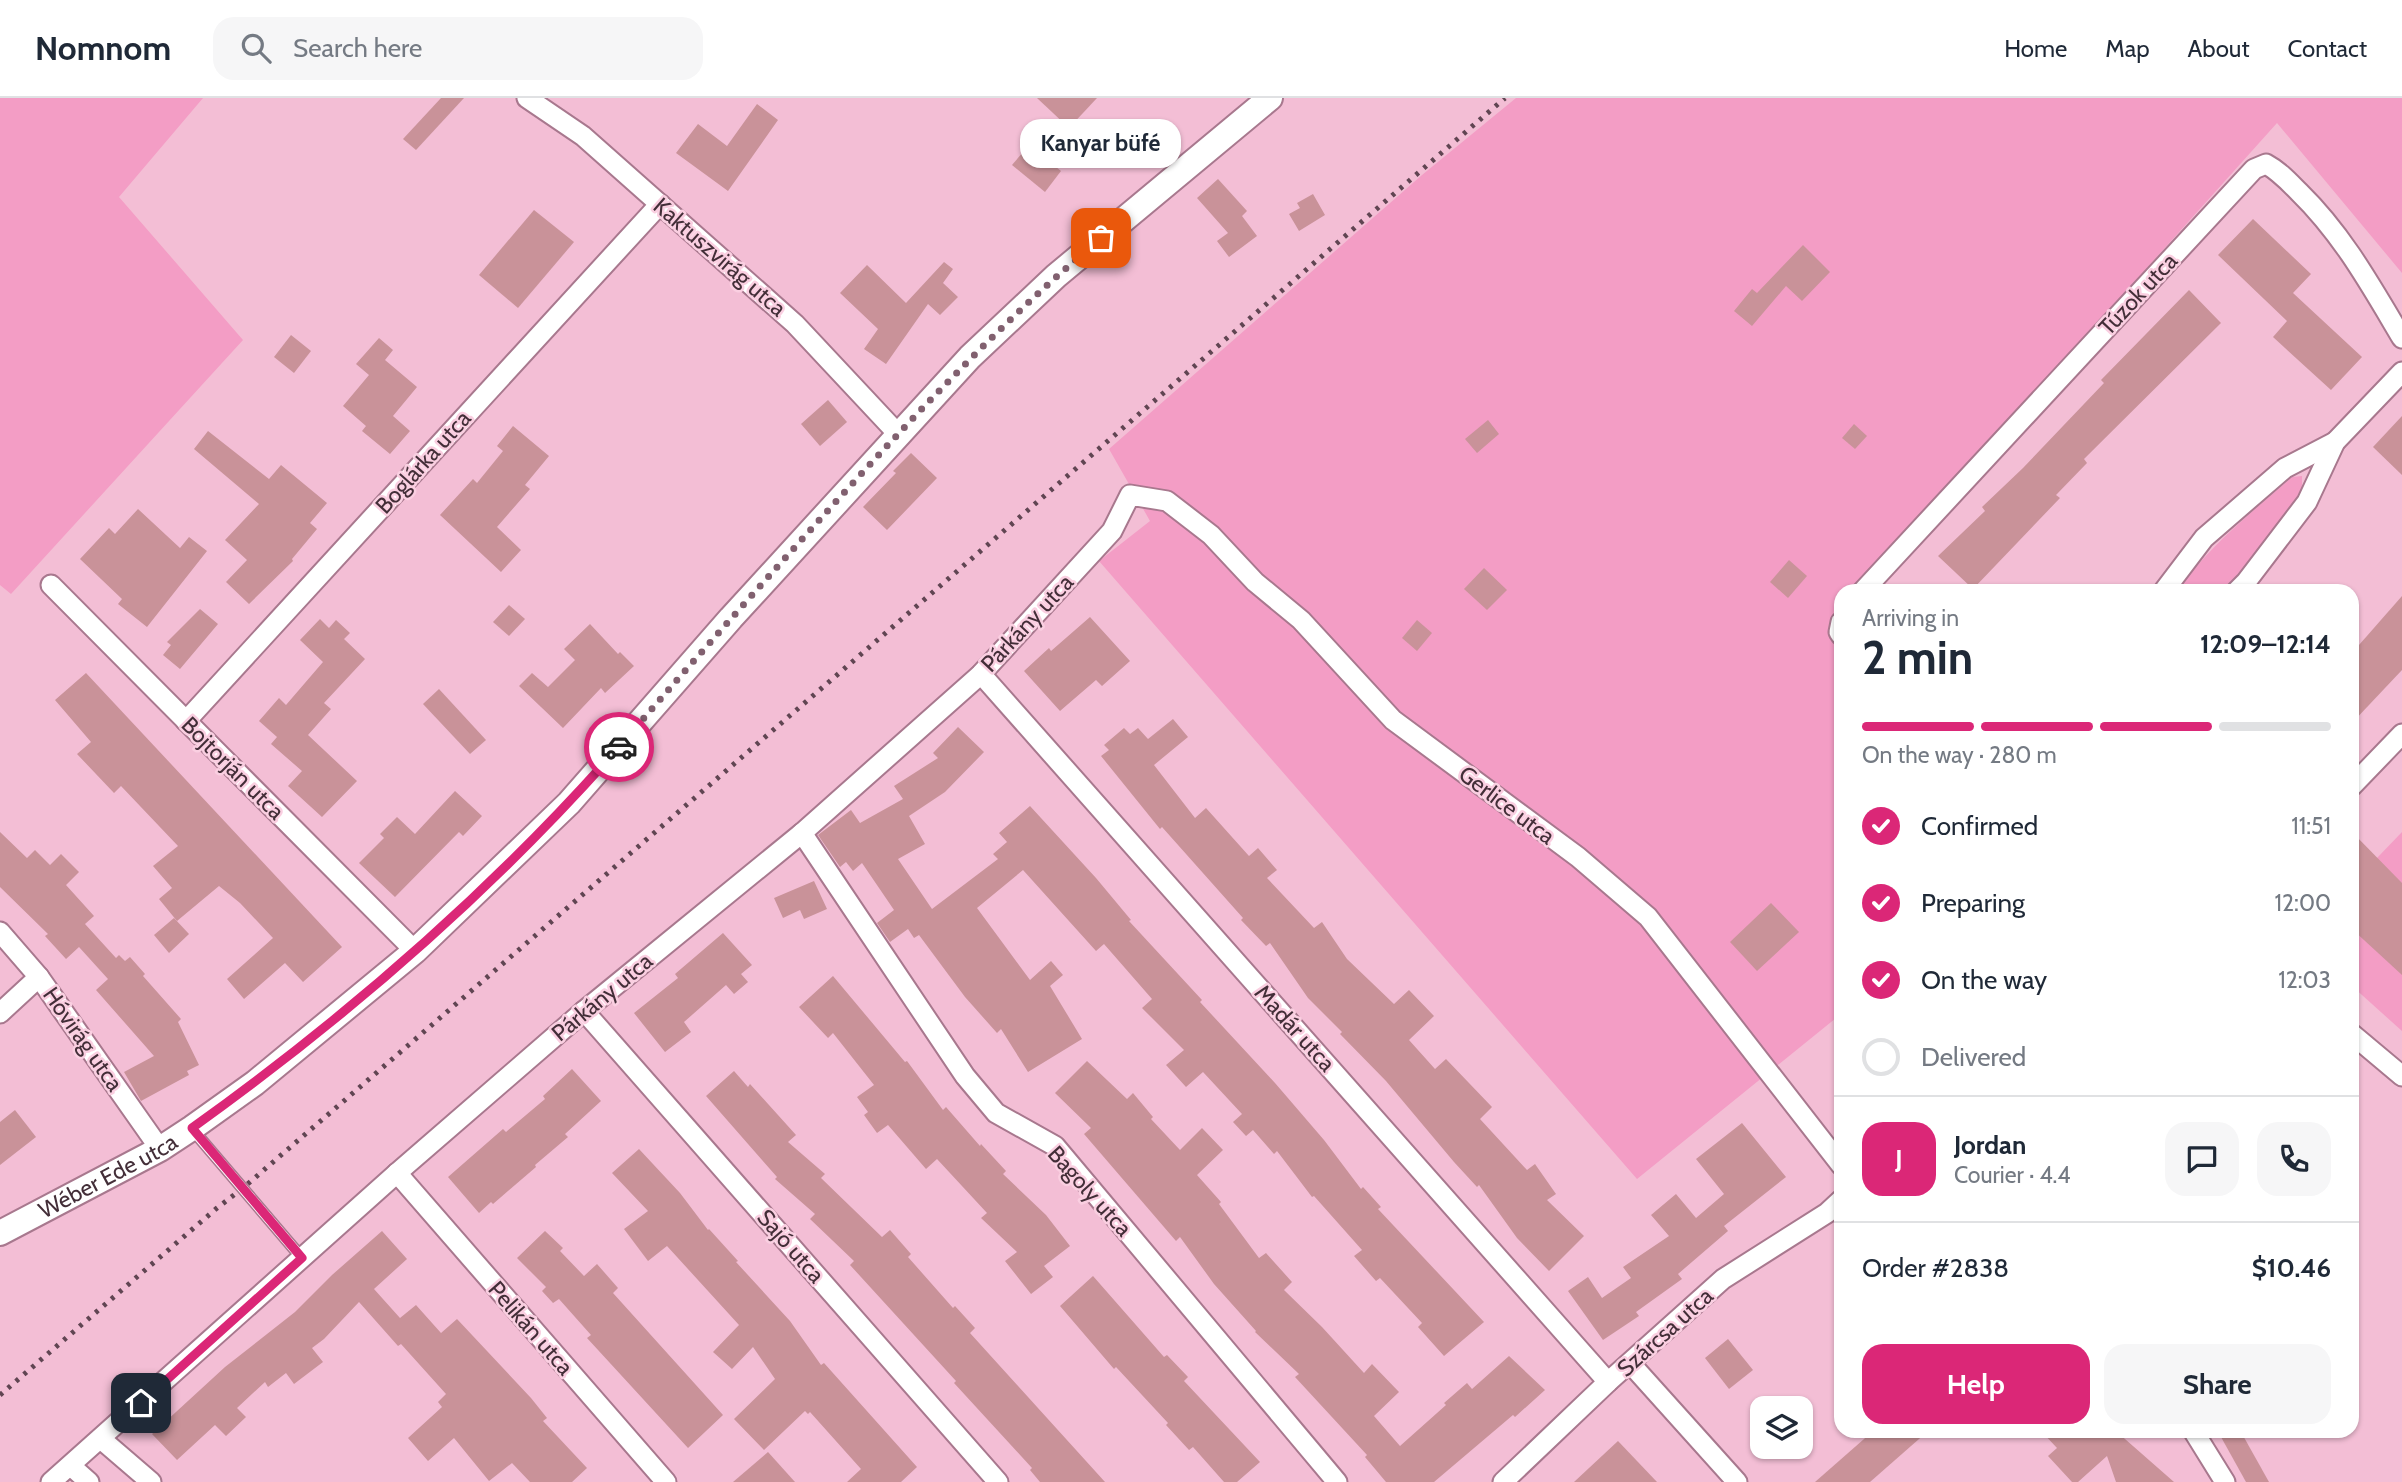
<!DOCTYPE html>
<html lang="en">
<head>
<meta charset="utf-8">
<style>
	body { margin:0; font-family:Cabin,sans-serif; background:#f6f6f7; color:#1f2937; height:100vh; display:flex; flex-direction:column; font-size:26px; white-space:nowrap }
	* { box-sizing:border-box; margin:0 }
	p { font-size:23px; color:#747a83 }
	.icon { flex:none; width:38px; height:38px; fill:none; stroke:currentColor; stroke-width:2; stroke-linecap:round; stroke-linejoin:round }
	.map { position:relative; flex:1; overflow:hidden }
	.side { position:absolute; left:1834px; top:486px; width:525px; height:854px; display:flex; flex-direction:column; background:#fff; border-radius:21px; box-shadow:0 2px 5px #0004 }
	.side>* { flex:none }
	.buttons { position:absolute; left:1750px; top:1298px; display:grid; gap:14px }
	.buttons a { display:grid; place-items:center; width:63px; height:63px; border-radius:14px; background:#fff; box-shadow:0 2px 5px #0004; font-size:35px }
	.pin { position:absolute; display:grid; place-items:center; width:60px; height:60px; color:#fff; margin:-30px; border-radius:14px; box-shadow:0 4px 10px #0006 }
	.courier { position:absolute; display:grid; place-items:center; width:70px; height:70px; margin:-35px; border:5px solid #db2777; border-radius:50%; background:#fff; color:#222; box-shadow:0 2px 9px #0007 }
	.bubble { position:absolute; height:49px; border-radius:21px; background:#fff; box-shadow:0 2px 5px #0004; font-size:23px; font-weight:800; line-height:49px; text-align:center }
	.overview em { font-style:normal; font-weight:800 }
	.overview div { display:flex; flex-direction:column-reverse }
	.overview { display:flex; align-items:center; justify-content:space-between; height:119px; padding:0 28px }
	h1 { font-size:46px; font-weight:800; line-height:52px }
	.bar { display:grid; grid-template-columns:repeat(4,1fr); gap:10px 7px; align-content:center; height:84px; padding:0 28px }
	.bar i { height:9px; border-radius:5px; background:#e0e1e3 }
	.bar .current { background:#db2777 }
	.bar p { grid-column:span 4 }
	.line { display:flex; align-items:center; gap:18px; padding:0 28px; border-top:2px solid #e0e1e3 }
	.line div { flex:1 }
	.round { display:grid; place-items:center; flex:none; width:74px; height:74px; border-radius:21px; background:#f6f6f7 }
	ol { padding:0 28px; list-style:none }
	li { display:flex; align-items:center; gap:21px; height:77px }
	li p { margin-inline-start:auto }
	li .icon { padding:7px; border-radius:50%; background:#db2777; color:#fff; stroke-width:4 }
	li:last-child { color:#747a83 }
	li i { width:38px; height:38px; border:4px solid #e0e1e3; border-radius:50% }
	.cta { display:flex; gap:14px; margin-top:auto; padding:14px 28px }
	.cta a { flex:1; height:80px; border-radius:21px; background:#db2777; color:#fff; font-size:28px; font-weight:800; line-height:80px; text-align:center }
	.cta a+a { background:#f6f6f7; color:#1f2937 }
	header { display:flex; align-items:center; gap:42px; box-sizing:border-box; height:98px; padding:0 35px; background:#fff; border-bottom:2px solid #e0e1e3 }
	header strong { font-size:33px }
	nav { display:flex; gap:38px; margin-inline-start:auto; font-size:24px }
	.search { width:490px; height:63px; background:#f6f6f7; display:flex; align-items:center; gap:18px; box-sizing:border-box; padding:0 24px; border-radius:21px; color:#747a83; font-size:26px }
	.map>svg:first-child { display:block }
	.green { fill:#f39dc5 }
	.building { fill:#c99299 }
	.lines { fill:none; stroke-linecap:round; stroke-linejoin:round }
	.service-casing { stroke:#a8788e; stroke-width:13 }
	.minor-casing { stroke:#a8788e; stroke-width:23 }
	.tertiary-casing { stroke:#a8788e; stroke-width:28 }
	.service { stroke:#fff; stroke-width:10 }
	.minor { stroke:#fff; stroke-width:19 }
	.tertiary { stroke:#fff; stroke-width:24 }
	.rail { stroke:#604552; stroke-width:5; stroke-dasharray:3.5 7; stroke-linecap:butt }
	.done { stroke:#81606f; stroke-width:7; stroke-dasharray:0 12.6 }
	.route { stroke:#db2777; stroke-width:9 }
	.labels { text-anchor:middle; dominant-baseline:central; stroke-width:5; stroke-linejoin:round; paint-order:stroke }
	.street-label { font-size:23px; fill:#432e38; stroke:#facfe1 }
</style>
</head>
<body>
<header>
<strong>Nomnom</strong>
<div class="search"><svg class="icon" aria-label="search" viewBox="0 0 24 24"><circle cx="10" cy="10" r="6"/><path d="M15 15l6 6"/></svg>Search here</div>
<nav><a>Home</a><a>Map</a><a>About</a><a>Contact</a></nav>
</header>
<div class="map">
<svg width="2402" height="1384" viewBox="0 0 2402 1384">
	<rect width="100%" height="100%" fill="#f3bed5"/>
	<g class="green">
		<polygon points="0,0 203,0 119,99 243,242 11,496 0,487"/>
		<polygon points="1516,0 2402,0 2402,175 2277,25 1857,493 1841,494 1841,511 1836,516 1841,521 1841,916 1637,1081 1099,463 1150,423 1109,351 1422,77"/>
		<path d="M2302,378V394L2255,460L2222,493L2176,494C2209,449 2250,415 2292,379Z"/>
		<polygon points="2402,734 2402,933 2352,888 2352,786"/>
	</g>
	<g class="building">
		<polygon points="441,0 464,0 416,52 403,41"/>
		<polygon points="1037,0 1097,0 1069,30"/>
		<polygon points="757,6 778,22 728,93 676,55 698,26 727,48"/>
		<polygon points="1029,47 1061,73 1045,94 1012,67"/>
		<polygon points="1218,81 1247,113 1242,118 1257,138 1229,159 1217,143 1228,135 1197,100"/>
		<polygon points="1313,96 1325,117 1299,133 1289,116 1300,110 1297,105"/>
		<polygon points="534,112 574,144 518,210 479,177"/>
		<polygon points="2253,121 2311,176 2293,195 2362,259 2331,292 2273,239 2287,223 2218,157"/>
		<polygon points="1803,147 1830,174 1802,203 1786,188 1752,228 1734,213 1752,191 1757,195"/>
		<polygon points="944,164 953,171 943,185 958,199 940,217 928,206 886,266 864,251 878,231 840,195 867,167 906,205"/>
		<polygon points="2189,192 2221,225 2084,361 2087,365 2056,397 2060,400 1973,491 1938,458 1985,413 1982,409 2023,370 2104,285 2101,282"/>
		<polygon points="291,237 311,253 294,275 274,259"/>
		<polygon points="379,240 393,252 385,262 417,289 393,318 410,333 390,356 362,333 366,328 343,308 369,277 356,266"/>
		<polygon points="828,302 847,324 820,348 801,326"/>
		<polygon points="2402,318 2402,377 2373,349"/>
		<polygon points="1488,322 1499,336 1477,355 1465,341"/>
		<polygon points="1854,326 1867,338 1855,351 1842,340"/>
		<polygon points="513,328 549,358 525,387 530,391 497,429 521,452 501,474 440,417 473,381 477,385 503,353 497,348"/>
		<polygon points="208,333 269,381 281,367 327,405 310,425 317,431 292,461 293,463 249,506 226,484 247,462 225,442 259,406 194,351"/>
		<polygon points="911,355 937,380 887,432 863,409 896,375 893,373"/>
		<polygon points="138,411 180,450 189,439 207,453 147,529 118,506 122,501 80,461 109,430 115,436"/>
		<polygon points="1789,462 1807,478 1788,500 1770,484"/>
		<polygon points="1484,470 1507,492 1487,512 1464,491"/>
		<polygon points="2402,498 2402,572 2352,625 2352,555"/>
		<polygon points="509,507 525,521 509,538 493,524"/>
		<polygon points="200,511 218,526 180,571 163,557 171,547 167,544"/>
		<polygon points="1090,519 1130,563 1102,588 1096,582 1060,613 1024,573 1049,550 1051,553"/>
		<polygon points="320,521 329,530 336,522 350,535 344,541 365,561 324,605 331,611 308,637 357,683 322,719 288,688 302,673 271,646 277,639 259,623 279,600 286,607 323,564 300,542"/>
		<polygon points="1417,522 1432,535 1417,553 1402,540"/>
		<polygon points="590,526 618,556 620,554 634,568 605,595 601,590 563,630 519,588 532,575 548,589 575,562 564,551"/>
		<polygon points="86,575 342,849 303,884 285,865 244,901 227,881 273,840 240,805 219,788 177,823 159,801 172,790 153,768 178,748 121,688 114,695 77,656 91,644 55,602"/>
		<polygon points="439,591 486,642 470,656 423,606"/>
		<polygon points="1173,621 1188,639 1154,667 1195,720 1206,710 1249,758 1258,750 1277,772 1267,780 1314,830 1322,824 1347,861 1394,906 1409,892 1434,918 1409,942 1435,971 1446,961 1492,1009 1480,1021 1527,1072 1535,1066 1556,1096 1547,1102 1584,1138 1549,1173 1517,1140 1479,1087 1477,1089 1454,1064 1386,983 1340,936 1342,934 1308,900 1270,845 1266,848 1241,822 1243,820 1162,729 1160,731 1101,658 1109,652 1104,647 1124,630 1130,636 1138,630 1148,641"/>
		<polygon points="958,629 984,654 945,694 909,718 925,746 898,761 932,811 998,761 993,756 1007,744 999,735 1030,708 1096,780 1131,822 1129,823 1202,902 1200,904 1275,985 1324,1042 1361,1091 1363,1089 1381,1109 1378,1111 1484,1224 1444,1258 1418,1229 1422,1225 1380,1180 1376,1183 1354,1158 1362,1152 1314,1098 1312,1099 1277,1053 1274,1056 1253,1032 1246,1038 1233,1024 1242,1016 1203,974 1186,989 1166,967 1184,952 1142,910 1152,901 1104,846 1096,853 1023,772 977,810 1030,882 1051,863 1063,877 1050,888 1082,941 1028,974 1001,931 997,935 965,899 919,837 914,840 908,831 890,844 877,825 894,812 862,765 853,773 846,764 840,769 818,737 851,712 860,725 903,701 894,688 938,660 933,655"/>
		<polygon points="455,693 482,718 463,738 459,734 395,799 359,765 384,740 380,736 397,719 415,736"/>
		<polygon points="0,734 27,760 35,752 50,767 61,756 79,774 66,787 94,818 85,826 116,860 119,857 125,863 130,859 145,876 143,878 181,921 178,924 199,967 187,973 189,977 141,1003 124,974 154,958 96,892 108,881 79,849 66,861 45,838 48,836 0,789"/>
		<polygon points="2352,734 2402,785 2402,877 2352,831"/>
		<polygon points="814,783 827,811 804,821 800,812 783,820 774,800"/>
		<polygon points="1771,805 1799,834 1757,873 1730,844"/>
		<polygon points="174,820 189,836 169,855 154,837"/>
		<polygon points="723,835 752,867 741,876 748,884 734,896 726,887 684,924 691,934 665,954 634,915 678,880 675,876"/>
		<polygon points="833,878 905,964 907,963 943,1012 946,1009 980,1048 981,1046 1006,1073 1003,1076 1046,1117 1070,1148 1044,1168 1053,1179 1031,1196 1005,1163 1017,1154 981,1120 987,1115 937,1061 926,1071 888,1027 877,1035 864,1017 868,1014 857,999 874,987 833,935 828,940 799,909"/>
		<polygon points="1087,963 1127,1001 1133,995 1153,1019 1151,1021 1180,1052 1202,1030 1223,1052 1197,1077 1221,1104 1219,1106 1259,1160 1266,1155 1292,1184 1284,1192 1322,1229 1364,1275 1372,1266 1399,1294 1374,1318 1400,1348 1446,1307 1444,1305 1467,1285 1472,1291 1509,1258 1545,1292 1515,1319 1513,1317 1434,1384 1386,1384 1365,1359 1367,1357 1295,1279 1299,1276 1255,1234 1256,1233 1214,1186 1180,1139 1176,1143 1084,1036 1091,1030 1055,995"/>
		<polygon points="572,971 601,1003 565,1036 568,1039 535,1067 536,1069 493,1106 491,1104 479,1115 448,1079 503,1031 506,1034 545,1001 543,998"/>
		<polygon points="734,973 748,989 750,986 796,1037 788,1044 825,1076 821,1080 882,1139 890,1132 911,1156 908,1159 953,1210 955,1208 975,1230 970,1235 1105,1384 1040,1384 1030,1372 1032,1370 954,1285 956,1283 850,1167 854,1163 810,1121 815,1116 775,1081 777,1079 706,998"/>
		<polygon points="15,1012 36,1039 0,1067 0,1024"/>
		<polygon points="1742,1025 1786,1079 1724,1128 1728,1133 1678,1176 1682,1181 1636,1214 1639,1218 1603,1242 1568,1193 1588,1179 1602,1200 1631,1180 1623,1169 1669,1138 1651,1117 1676,1096 1696,1120 1724,1096 1696,1061"/>
		<polygon points="639,1051 680,1095 708,1132 709,1131 738,1163 736,1164 790,1223 821,1267 824,1265 917,1369 901,1384 847,1384 861,1371 810,1314 808,1316 805,1313 764,1352 734,1321 775,1281 753,1249 732,1271 713,1254 739,1227 667,1148 648,1163 624,1131 648,1113 612,1075"/>
		<polygon points="382,1133 407,1161 374,1191 400,1220 416,1207 441,1235 457,1221 531,1300 547,1320 543,1323 587,1370 572,1384 530,1384 512,1365 489,1383 454,1340 428,1363 408,1340 442,1309 438,1304 446,1296 401,1246 398,1248 359,1204 324,1241 312,1250 323,1264 294,1286 286,1275 268,1289 265,1284 237,1310 246,1319 226,1338 215,1327 177,1362 152,1336 225,1269 295,1214 332,1177"/>
		<polygon points="545,1133 563,1150 560,1153 584,1178 597,1166 618,1190 613,1195 723,1317 688,1350 587,1240 591,1237 559,1201 553,1205 542,1193 546,1189 517,1160"/>
		<polygon points="1093,1178 1164,1259 1167,1257 1188,1279 1184,1283 1260,1364 1237,1384 1224,1384 1193,1349 1189,1352 1166,1327 1168,1325 1116,1269 1114,1271 1060,1208"/>
		<polygon points="1728,1241 1753,1272 1729,1291 1705,1260"/>
		<polygon points="1872,1334 1927,1334 1870,1384 1815,1384"/>
		<polygon points="2042,1334 2117,1334 2174,1384 2116,1384 2107,1358 2078,1384 2072,1384 2048,1358 2057,1350"/>
		<polygon points="2231,1334 2241,1334 2269,1384 2246,1384 2221,1339"/>
		<polygon points="1618,1343 1657,1384 1574,1384"/>
		<polygon points="768,1354 795,1384 733,1384"/>
	</g>
	<g class="lines">
		<defs>
			<polyline id="service" points="192,1031 302,1160"/>
			<g id="minor">
				<polyline points="527,0 583,38 795,226 898,336"/>
				<polyline points="51,487 415,853"/>
				<path d="M1862,494L2254,71L2266,66C2279,73 2288,83 2299,94C2343,137 2371,188 2402,240"/>
				<polyline points="2163,494 2204,440 2285,370 2335,344"/>
				<polyline points="2236,494 2246,484 2307,404 2335,344 2402,274"/>
				<polyline points="1841,524 1839,534 1841,537"/>
				<polyline points="981,576 1608,1284"/>
				<polyline points="186,623 660,106"/>
				<polyline points="2352,688 2402,636"/>
				<polyline points="802,735 965,978 996,1015 1055,1048 1337,1384"/>
				<polyline points="0,834 39,879 160,1051"/>
				<polyline points="584,913 998,1384"/>
				<polyline points="0,915 39,879"/>
				<polyline points="2352,936 2402,978"/>
				<polyline points="397,1075 666,1384"/>
				<polyline points="1630,1265 1737,1384"/>
				<polyline points="2194,1334 2225,1384"/>
				<polyline points="101,1341 151,1384"/>
				<polyline points="71,1368 89,1384"/>
				<polyline points="51,1384 397,1075 584,913 802,735 981,576 1112,433 1130,397 1167,403 1211,437 1255,484 1301,522 1393,622 1578,759 1648,819 1841,1067"/>
				<polyline points="1503,1384 1608,1284 1723,1181 1827,1115 1841,1102"/>
			</g>
			<g id="tertiary">
				<path id="s1" d="M0,1135L160,1051L192,1030L255,985L415,853L569,705L731,520L970,259L1056,178L1270,0"/>
			</g>
		</defs>
		<use href="#service" class="service-casing"/>
		<use href="#minor" class="minor-casing"/>
		<use href="#tertiary" class="tertiary-casing"/>
		<use href="#service" class="service"/>
		<use href="#minor" class="minor"/>
		<use href="#tertiary" class="tertiary"/>
		<polyline class="rail" points="0,1297 217,1110 243,1090 1505,0"/>
	</g>
	<g class="lines">
		<path class="done" d="M619,649C692,564 766,481 841,398C924,307 1007,219 1101,140"/>
		<path class="route" d="M141,1305L302,1160L192,1030C347,919 493,792 619,649"/>
	</g>
	<g class="labels">
		<g class="street-label">
			<text transform="translate(720 159) rotate(41)">Kaktuszvirág utca</text>
			<text transform="translate(2138 196) rotate(-47)">Túzok utca</text>
			<text transform="translate(423 364) rotate(-48)">Boglárka utca</text>
			<text transform="translate(1027 525) rotate(-47)">Párkány utca</text>
			<text transform="translate(233 670) rotate(45)">Bojtorján utca</text>
			<text transform="translate(1507 707) rotate(37)">Gerlice utca</text>
			<text transform="translate(602 899) rotate(-40)">Párkány utca</text>
			<text transform="translate(1295 930) rotate(48)">Madár utca</text>
			<text transform="translate(83 941) rotate(55)">Hóvirág utca</text>
			<text stroke="none"><textPath href="#s1" startOffset="122">Wéber Ede utca</textPath></text>
			<text transform="translate(1090 1093) rotate(48)">Bagoly utca</text>
			<text transform="translate(791 1148) rotate(49)">Sajó utca</text>
			<text transform="translate(531 1230) rotate(49)">Pelikán utca</text>
			<text transform="translate(1665 1234) rotate(-42)">Szárcsa utca</text>
		</g>
	</g>
</svg>
<div class="buttons">
<a><svg class="icon" aria-label="layers" viewBox="0 0 24 24"><path d="M12 4l9 5-9 5-9-5zM3 14l9 5 9-5"/></svg></a>
</div>
<div class="pin" style="left:1101px;top:140px;background:#ea580c"><svg class="icon" aria-label="bag" viewBox="0 0 24 24"><path d="M5 8h14l-1 12H6zM9 8a3 3 0 0 1 6 0"/></svg></div>
<div class="pin" style="left:141px;top:1305px;background:#1f2937"><svg class="icon" aria-label="home" viewBox="0 0 24 24"><path d="M3 11l9-7 9 7M6 9v11h12V9"/></svg></div>
<div class="courier" style="left:619px;top:649px"><svg class="icon" aria-label="car" viewBox="0 0 24 24"><path d="M5 17H2v-5l4-1 3-4h7l3 4 3 1v5h-3M9 17h6M6 11h13"/><circle cx="7" cy="17" r="2"/><circle cx="17" cy="17" r="2"/></svg></div>
<div class="bubble" style="left:1020px;top:21px;width:161px">Kanyar büfé</div>
<section class="side">
<div class="overview"><div><h1>2 min</h1><p>Arriving in</p></div><em>12:09–12:14</em></div>
<div class="bar"><i class="current"></i><i class="current"></i><i class="current"></i><i></i><p>On the way · 280 m</p></div>
<ol>
<li><svg class="icon" aria-label="check" viewBox="0 0 24 24"><path d="M5 12l5 5 9-10"/></svg>Confirmed<p>11:51</p></li>
<li><svg class="icon" aria-label="check" viewBox="0 0 24 24"><path d="M5 12l5 5 9-10"/></svg>Preparing<p>12:00</p></li>
<li><svg class="icon" aria-label="check" viewBox="0 0 24 24"><path d="M5 12l5 5 9-10"/></svg>On the way<p>12:03</p></li>
<li><i></i>Delivered</li>
</ol>
<div class="line" style="height:126px"><b class="round" style="background:#db2777;color:#fff">J</b><div><b>Jordan</b><p>Courier · 4.4</p></div><a class="round"><svg class="icon" aria-label="chat" viewBox="0 0 24 24"><path d="M4 5h16v11H9l-5 4z"/></svg></a><a class="round"><svg class="icon" aria-label="phone" viewBox="0 0 24 24"><path d="M5 4h4l2 5-3 2q2 4 5 5l2-3 5 2v4C11 20 4 13 5 4z"/></svg></a></div>
<div class="line" style="height:91px"><div>Order #2838</div><b>$10.46</b></div>
<div class="cta"><a>Help</a><a>Share</a></div>
</section>
</div>
</body>
</html>
